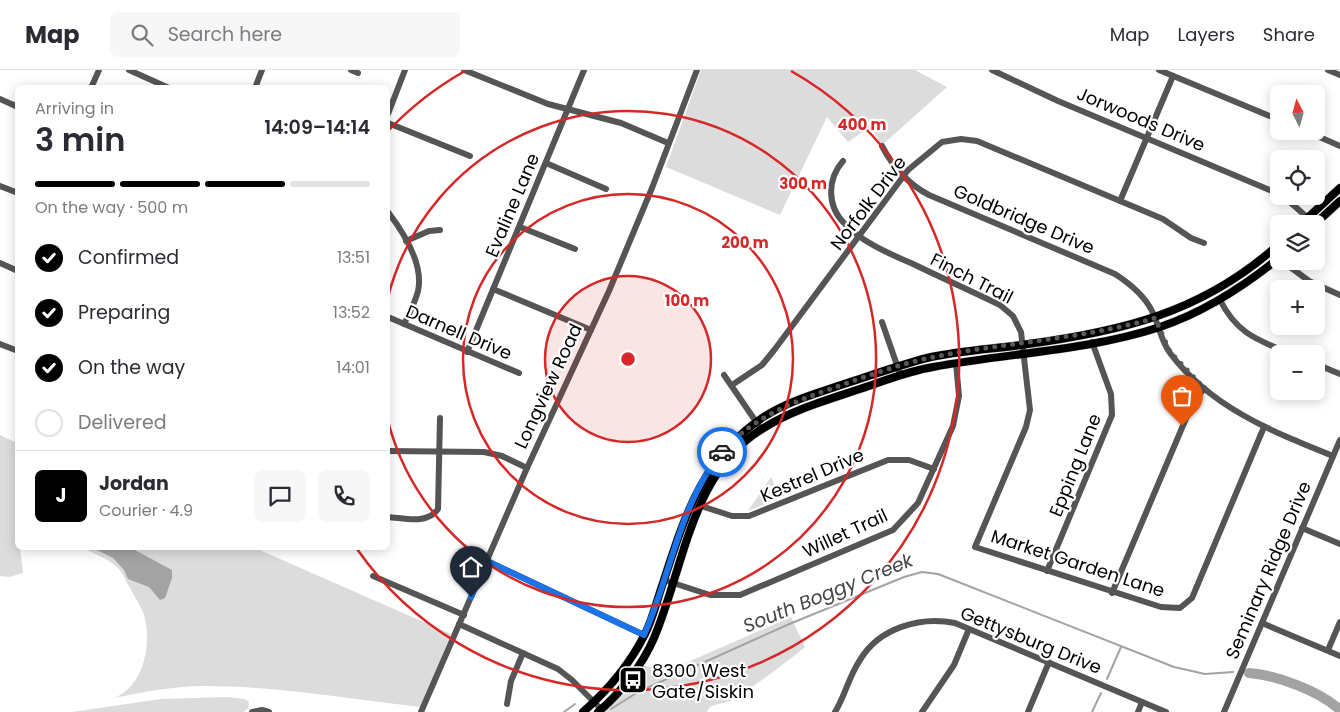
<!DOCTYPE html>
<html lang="en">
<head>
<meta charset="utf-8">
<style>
	body { margin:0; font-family:Poppins,sans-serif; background:#f7f7f7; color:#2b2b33; height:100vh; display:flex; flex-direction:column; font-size:19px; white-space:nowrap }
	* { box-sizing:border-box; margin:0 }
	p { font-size:16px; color:#7c7c81 }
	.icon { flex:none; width:28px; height:28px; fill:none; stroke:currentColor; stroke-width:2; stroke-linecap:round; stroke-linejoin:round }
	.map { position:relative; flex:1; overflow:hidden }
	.details { position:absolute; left:15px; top:15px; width:375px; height:465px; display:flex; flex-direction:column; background:#fff; border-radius:8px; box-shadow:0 2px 12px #0003 }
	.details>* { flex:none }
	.needle { width:32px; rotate:354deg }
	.controls { position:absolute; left:1270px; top:15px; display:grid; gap:10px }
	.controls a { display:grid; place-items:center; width:55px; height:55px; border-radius:8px; background:#fff; box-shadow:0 2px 12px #0003; font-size:25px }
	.pin { position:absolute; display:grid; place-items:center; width:42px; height:42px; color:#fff; margin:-51px -21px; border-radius:50% 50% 50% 0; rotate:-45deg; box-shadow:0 0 5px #0007 }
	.pin .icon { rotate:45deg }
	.courier { position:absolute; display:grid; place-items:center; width:50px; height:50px; margin:-25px; border:4px solid #1a73e8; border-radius:50%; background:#fff; color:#222; box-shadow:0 1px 6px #0007 }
	.overview em { font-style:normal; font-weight:600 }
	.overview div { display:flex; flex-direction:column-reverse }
	.overview { display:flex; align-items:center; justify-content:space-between; height:85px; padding:0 20px }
	h1 { font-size:32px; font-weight:600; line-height:38px }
	.bar { display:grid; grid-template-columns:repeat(4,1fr); gap:8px 5px; align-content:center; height:60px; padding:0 20px }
	.bar i { height:6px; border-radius:4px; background:#e1e1e2 }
	.bar .selected { background:#000 }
	.bar p { grid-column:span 4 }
	.line { display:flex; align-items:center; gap:12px; padding:0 20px; border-top:1px solid #e1e1e2 }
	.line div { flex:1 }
	.round { display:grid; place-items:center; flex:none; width:52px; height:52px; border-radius:8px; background:#f7f7f7 }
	ol { padding:0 20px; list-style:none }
	li { display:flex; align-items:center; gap:15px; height:55px }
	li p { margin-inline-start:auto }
	li .icon { padding:5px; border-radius:50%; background:#000; color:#fff; stroke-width:4 }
	li:last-child { color:#7c7c81 }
	li i { width:28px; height:28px; border:2px solid #e1e1e2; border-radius:50% }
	header { display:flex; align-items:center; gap:30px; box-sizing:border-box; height:70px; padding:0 25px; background:#fff; border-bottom:1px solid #e1e1e2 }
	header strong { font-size:24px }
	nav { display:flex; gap:28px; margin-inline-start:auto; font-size:18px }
	.search { width:350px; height:45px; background:#f7f7f7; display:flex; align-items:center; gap:12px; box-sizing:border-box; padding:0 18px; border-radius:8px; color:#7c7c81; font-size:19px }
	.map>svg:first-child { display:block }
	.green { fill:#dcdcdc }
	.water { fill:#a3a3a3 }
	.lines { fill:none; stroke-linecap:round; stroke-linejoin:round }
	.stream { stroke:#a3a3a3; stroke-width:2 }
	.river { stroke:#a3a3a3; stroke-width:10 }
	.major-casing { stroke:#dbdbdb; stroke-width:9 }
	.minor { stroke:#555; stroke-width:6 }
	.major { stroke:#000; stroke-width:8 }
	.done { stroke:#595959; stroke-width:5; stroke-dasharray:0 9 }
	.route { stroke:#1a73e8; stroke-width:6 }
	.ring { fill:none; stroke:#d62828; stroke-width:2.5 }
	.labels { text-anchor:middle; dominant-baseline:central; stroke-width:4.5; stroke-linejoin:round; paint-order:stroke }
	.street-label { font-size:18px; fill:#000; stroke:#fff }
	.poi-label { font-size:18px; fill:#000; stroke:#fff; text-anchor:start }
	.water-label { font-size:19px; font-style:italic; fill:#444; stroke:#fff }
	.centre { fill:#d62828; stroke:#fff; stroke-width:2.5 }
	.ring-label { font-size:15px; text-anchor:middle; font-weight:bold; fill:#d62828; stroke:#fff; stroke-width:4.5; stroke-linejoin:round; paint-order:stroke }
</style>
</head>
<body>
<header>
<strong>Map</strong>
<div class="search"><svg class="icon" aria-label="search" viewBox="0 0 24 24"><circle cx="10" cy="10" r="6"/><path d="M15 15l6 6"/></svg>Search here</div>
<nav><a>Map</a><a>Layers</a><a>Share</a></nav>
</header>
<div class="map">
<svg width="1340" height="642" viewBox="0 0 1340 642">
	<rect width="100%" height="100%" fill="#fff"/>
	<g class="green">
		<polygon points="701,0 915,0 947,17 881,76 871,56 848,72 827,47 780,145 666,97"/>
		<polygon points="0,365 17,373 18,478 22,478 20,478 23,503 9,507 0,506"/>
		<polygon points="771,407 780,428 748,441"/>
		<path d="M81,478H255L451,564L421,637C349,629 278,616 205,616C174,616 144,622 114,628C144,616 152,574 144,545C141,536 134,526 130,518C126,512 123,503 118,498C107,488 94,483 81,478Z"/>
		<path d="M791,547L805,577C780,597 757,615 730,631C722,635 711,632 707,642H604L629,617L643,595L665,602Z"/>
		<polygon points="228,627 245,629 249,632 248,638 244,642 72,642 161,629"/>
	</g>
	<polygon class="water" points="93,478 131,478 172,500 172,508 165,528 160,530 149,517 128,509 124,500 113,488"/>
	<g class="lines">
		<g class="stream">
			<polyline points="1107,609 1121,577"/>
			<polyline points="611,639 638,622 787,555 904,507 922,502 938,504 1174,597 1205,604 1233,602"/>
			<polyline points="564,642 575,634"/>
			<polyline points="1092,642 1101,623"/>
		</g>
		<path class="river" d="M1249,603C1276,605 1320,621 1340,640"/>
		<defs>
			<g id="major">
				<polyline points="1301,154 1340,118"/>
				<polyline points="1315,154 1340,131"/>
				<path d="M583,642C608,620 630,594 645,564C653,548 657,530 663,513C685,446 702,387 765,346C789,331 817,323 844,314C873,305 902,294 931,287C961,281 991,279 1021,275C1120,262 1203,243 1279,174"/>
				<path d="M598,642C620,624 643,594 654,568C684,498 691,402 762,359C792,340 827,330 860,319C884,311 908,301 933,297C1008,283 1087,281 1160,257C1205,242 1243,217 1279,188"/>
			</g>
		</defs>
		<use href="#major" class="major-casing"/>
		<g class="minor">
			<polyline points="129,0 169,18"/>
			<polyline points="351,0 358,3"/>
			<polyline points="464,0 548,34 621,53 668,73"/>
			<polyline points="992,0 1058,31 1279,124"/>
			<polyline points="1159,0 1279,50"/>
			<polyline points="1328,0 1340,5"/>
			<polyline points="91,18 99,0"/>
			<polyline points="255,18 262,0"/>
			<polyline points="0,29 18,37"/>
			<polyline points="388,44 405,0"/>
			<polyline points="388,53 470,86"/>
			<polyline points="1306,61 1340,76"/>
			<path d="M882,76C893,97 908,114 929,125L1115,204C1129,213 1144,225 1152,241C1159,255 1161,271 1170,283C1210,337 1273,362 1333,386"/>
			<path d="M843,91C827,109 827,136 844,153C861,172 890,184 913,194C942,208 971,221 1000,235L1013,246L1021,262L1030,340L1026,357L975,477L1161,537L1180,538L1192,528L1264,357"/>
			<polyline points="546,93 606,119"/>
			<polyline points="0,116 18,123"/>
			<polyline points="1283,126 1308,148"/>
			<polyline points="1120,131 1173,6"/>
			<path d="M388,142C404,163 424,194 418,221C415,233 409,244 404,254"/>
			<polyline points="520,157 575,179"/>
			<polyline points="406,171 429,161 440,160"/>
			<polyline points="1282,191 1309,211 1340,225"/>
			<polyline points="0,193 18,201"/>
			<polyline points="493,219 591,260"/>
			<path d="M1220,230C1237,264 1258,270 1291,284"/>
			<polyline points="388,247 519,303"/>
			<polyline points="882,252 899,301"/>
			<polyline points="0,274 18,281"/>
			<polyline points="467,282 584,0"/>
			<polyline points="1316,294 1340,304"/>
			<polyline points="724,305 759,356"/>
			<polyline points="732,315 762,295 775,279 908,100 942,72 961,69 977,71 1163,149 1191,168 1204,173"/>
			<polyline points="388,381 484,382 502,386 527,398"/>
			<polyline points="701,436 732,446 749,446 888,390 909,390 934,399"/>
			<path d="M388,447C404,448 427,455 438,439L440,348"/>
			<polyline points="1302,458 1340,474"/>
			<polyline points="487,491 644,565"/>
			<polyline points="1047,501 1112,345 1111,324 1092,272"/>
			<polyline points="373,506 464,545"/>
			<polyline points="664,510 710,525 740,525 893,460 918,433 953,356 959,326 956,293"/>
			<polyline points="1112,523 1190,339 1204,318"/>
			<polyline points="1262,553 1340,586"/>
			<polyline points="459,554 558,599 572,610 601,639"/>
			<polyline points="1328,580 1340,552"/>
			<polyline points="507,634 511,611 523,583"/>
			<polyline points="252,642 262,640 269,642"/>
			<polyline points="421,642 527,398 609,221 652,118 697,0"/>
			<path d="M835,642C845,626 849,606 860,590C879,558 920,546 955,553L1166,642"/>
			<polyline points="922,642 954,595 969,559"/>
			<polyline points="1028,642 1049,592"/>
			<polyline points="1138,642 1142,632"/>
			<polyline points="1224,642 1340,370"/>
		</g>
		<use href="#major" class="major"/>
	</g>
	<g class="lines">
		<path class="done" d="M722,382C753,347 793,332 836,317C868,306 901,293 934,287C1007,272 1082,269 1155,248L1170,282L1204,318L1190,339L1182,356"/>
		<path class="route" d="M471,527L487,491L644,565C671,505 679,434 722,382"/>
	</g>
	<circle cx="628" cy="289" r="83" fill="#d62828" fill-opacity=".12"/>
	<g class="ring">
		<circle cx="628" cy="289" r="83"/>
		<circle cx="628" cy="289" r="165"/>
		<path d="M388 227A248 248 0 1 1 388 351"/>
		<path d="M388 61A331 331 0 0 1 465 1M791 1A331 331 0 1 1 357 479"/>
	</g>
	<defs>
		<symbol id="bus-square" viewBox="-11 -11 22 22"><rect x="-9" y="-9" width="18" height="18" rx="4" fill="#000" stroke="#fff"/><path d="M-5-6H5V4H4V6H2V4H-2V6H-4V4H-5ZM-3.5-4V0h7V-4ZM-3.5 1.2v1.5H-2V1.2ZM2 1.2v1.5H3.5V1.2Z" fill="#fff"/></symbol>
	</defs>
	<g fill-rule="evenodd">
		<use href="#bus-square" x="617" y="594" width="32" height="32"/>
	</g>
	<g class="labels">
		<g class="street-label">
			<text transform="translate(1141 49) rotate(23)">Jorwoods Drive</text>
			<text transform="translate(868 133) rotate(-53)">Norfolk Drive</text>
			<text transform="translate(512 135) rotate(-67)">Evaline Lane</text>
			<text transform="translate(1024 149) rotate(23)">Goldbridge Drive</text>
			<text transform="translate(972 208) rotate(27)">Finch Trail</text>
			<text transform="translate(459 262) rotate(23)">Darnell Drive</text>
			<text transform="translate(548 316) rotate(-65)">Longview Road</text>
			<text transform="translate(1075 395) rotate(-68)">Epping Lane</text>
			<text transform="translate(812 405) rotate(-23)">Kestrel Drive</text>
			<text transform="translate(845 463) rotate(-25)">Willet Trail</text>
			<text transform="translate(1078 493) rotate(18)">Market Garden Lane</text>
			<text transform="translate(1268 500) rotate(-67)">Seminary Ridge Drive</text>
			<text transform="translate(1031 570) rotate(22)">Gettysburg Drive</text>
		</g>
		<g class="poi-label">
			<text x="652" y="600">8300 West<tspan x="652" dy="21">Gate/Siskin</tspan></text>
		</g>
		<g class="water-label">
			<text transform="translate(828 523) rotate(-22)">South Boggy Creek</text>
		</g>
	</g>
	<circle cx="628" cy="289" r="8" class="centre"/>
	<g class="ring-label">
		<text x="862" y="60">400 m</text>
		<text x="803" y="119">300 m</text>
		<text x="745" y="178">200 m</text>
		<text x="687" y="236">100 m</text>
	</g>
</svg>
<div class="controls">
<a><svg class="needle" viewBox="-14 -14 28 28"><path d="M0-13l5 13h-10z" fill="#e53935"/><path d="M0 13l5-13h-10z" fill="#7c7c81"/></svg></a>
<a><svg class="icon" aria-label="locate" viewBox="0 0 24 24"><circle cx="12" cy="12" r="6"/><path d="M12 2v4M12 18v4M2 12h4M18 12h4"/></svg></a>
<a><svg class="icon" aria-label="layers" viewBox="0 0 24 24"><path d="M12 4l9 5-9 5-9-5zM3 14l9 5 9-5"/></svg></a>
<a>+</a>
<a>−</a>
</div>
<div class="pin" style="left:1182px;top:356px;background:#ea580c"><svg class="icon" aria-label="bag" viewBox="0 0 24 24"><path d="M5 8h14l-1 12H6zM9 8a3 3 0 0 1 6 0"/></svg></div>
<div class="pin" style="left:471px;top:527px;background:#1f2937"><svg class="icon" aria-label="home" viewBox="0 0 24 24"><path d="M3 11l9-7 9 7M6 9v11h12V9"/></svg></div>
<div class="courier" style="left:722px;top:382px"><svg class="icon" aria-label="car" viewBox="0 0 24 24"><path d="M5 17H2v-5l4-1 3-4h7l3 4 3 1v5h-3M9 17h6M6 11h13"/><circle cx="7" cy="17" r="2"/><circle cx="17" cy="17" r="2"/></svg></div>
<section class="details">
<div class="overview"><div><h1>3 min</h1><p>Arriving in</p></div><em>14:09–14:14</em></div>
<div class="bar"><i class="selected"></i><i class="selected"></i><i class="selected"></i><i></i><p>On the way · 500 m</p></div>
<ol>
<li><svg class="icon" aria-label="check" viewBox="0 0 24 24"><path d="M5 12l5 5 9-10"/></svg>Confirmed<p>13:51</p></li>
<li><svg class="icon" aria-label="check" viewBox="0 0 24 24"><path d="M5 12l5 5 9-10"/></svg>Preparing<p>13:52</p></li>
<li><svg class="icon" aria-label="check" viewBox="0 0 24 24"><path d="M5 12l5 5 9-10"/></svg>On the way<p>14:01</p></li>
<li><i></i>Delivered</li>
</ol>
<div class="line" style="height:90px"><b class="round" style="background:#000;color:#fff">J</b><div><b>Jordan</b><p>Courier · 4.9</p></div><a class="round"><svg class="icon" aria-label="chat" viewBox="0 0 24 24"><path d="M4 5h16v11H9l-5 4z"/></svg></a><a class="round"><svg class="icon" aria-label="phone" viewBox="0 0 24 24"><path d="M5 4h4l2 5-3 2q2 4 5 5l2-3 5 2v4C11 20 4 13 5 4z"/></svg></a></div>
</section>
</div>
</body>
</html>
